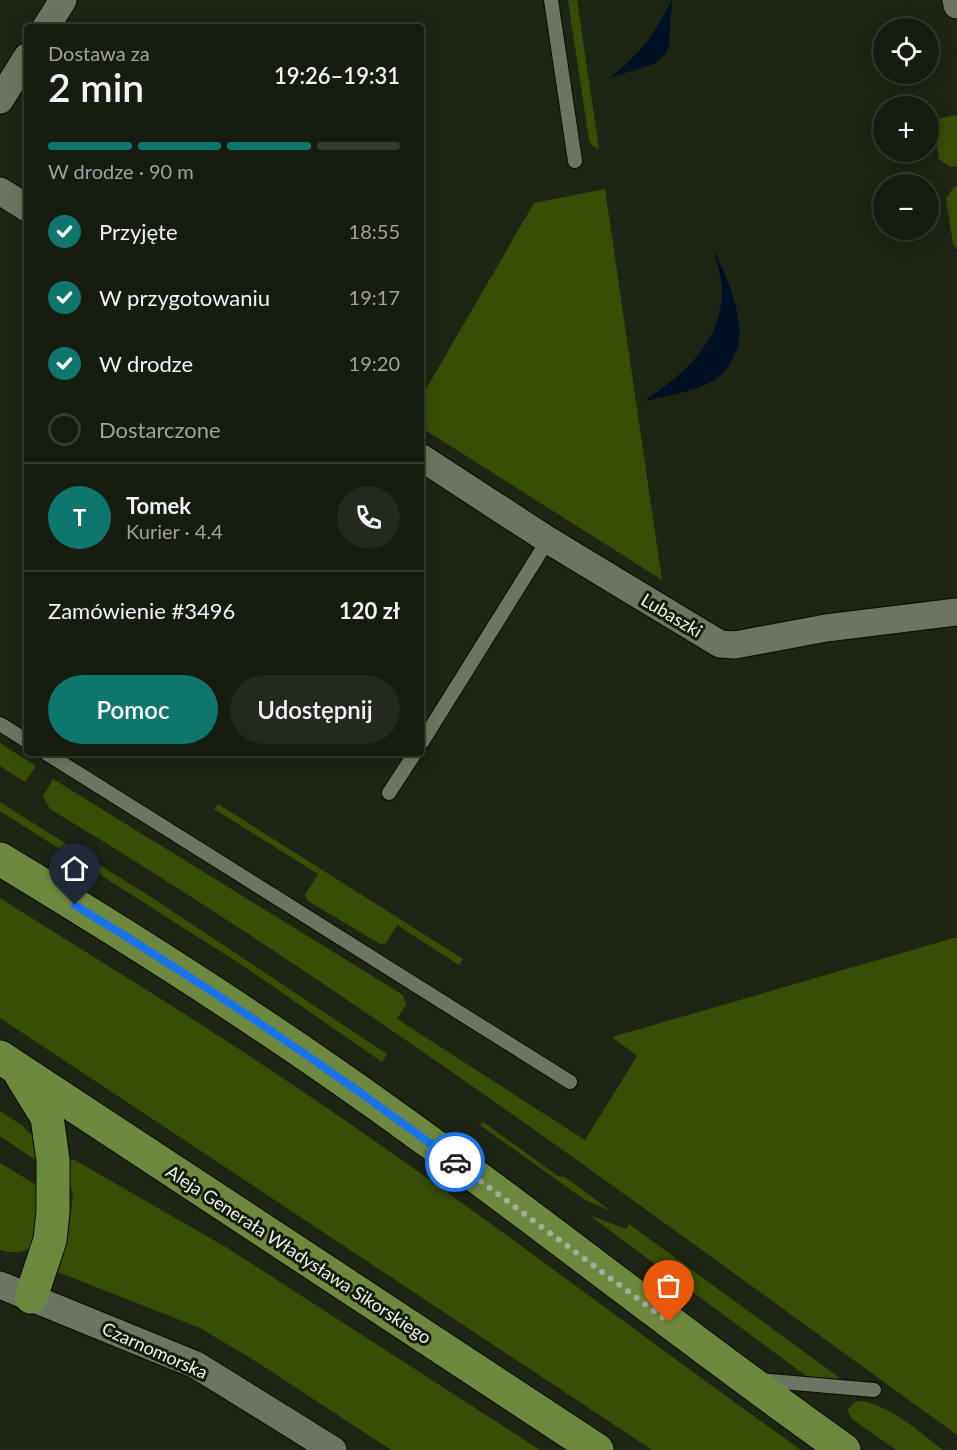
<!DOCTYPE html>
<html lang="pl">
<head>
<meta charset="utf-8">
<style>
	body { margin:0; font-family:Lato,sans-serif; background:#23291e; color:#f1f3f6; height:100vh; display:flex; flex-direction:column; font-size:22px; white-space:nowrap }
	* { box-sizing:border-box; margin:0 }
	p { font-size:20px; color:#9ea19f }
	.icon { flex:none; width:33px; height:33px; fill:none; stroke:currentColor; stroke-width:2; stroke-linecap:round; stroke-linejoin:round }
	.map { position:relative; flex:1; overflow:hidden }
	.drawer { position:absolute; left:24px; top:24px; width:400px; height:732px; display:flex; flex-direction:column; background:#161c10; border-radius:6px; box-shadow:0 3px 15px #0003,0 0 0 2px #353a30 }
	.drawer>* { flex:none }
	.controls { position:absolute; left:873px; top:18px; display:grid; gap:12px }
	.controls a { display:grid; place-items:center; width:66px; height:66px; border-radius:50%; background:#161c10; box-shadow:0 3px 15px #0003,0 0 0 2px #353a30; font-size:30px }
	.pin { position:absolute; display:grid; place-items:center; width:51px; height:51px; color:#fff; margin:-62px -26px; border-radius:50% 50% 50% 0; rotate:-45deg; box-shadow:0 0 6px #0007 }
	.pin .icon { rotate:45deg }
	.courier { position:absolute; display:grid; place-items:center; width:60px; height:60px; margin:-30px; border:4px solid #1a73e8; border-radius:50%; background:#fff; color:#222; box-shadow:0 2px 8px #0007 }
	.overview em { font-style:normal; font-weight:600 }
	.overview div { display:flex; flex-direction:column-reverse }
	.overview { display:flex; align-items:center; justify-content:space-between; height:102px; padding:0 24px }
	h1 { font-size:39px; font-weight:600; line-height:45px }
	.bar { display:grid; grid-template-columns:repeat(4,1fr); gap:9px 6px; align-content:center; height:72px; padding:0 24px }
	.bar i { height:8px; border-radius:4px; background:#353a30 }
	.bar .selected { background:#0f766e }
	.bar p { grid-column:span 4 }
	.line { display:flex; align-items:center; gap:15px; padding:0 24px; border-top:2px solid #353a30 }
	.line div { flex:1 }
	.round { display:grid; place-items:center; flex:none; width:63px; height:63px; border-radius:32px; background:#23291e }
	ol { padding:0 24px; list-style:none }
	li { display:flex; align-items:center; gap:18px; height:66px }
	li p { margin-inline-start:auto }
	li .icon { padding:6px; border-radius:50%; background:#0f766e; color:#fff; stroke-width:4 }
	li:last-child { color:#9ea19f }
	li i { width:33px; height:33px; border:3px solid #353a30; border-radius:50% }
	.primary-button { display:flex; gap:12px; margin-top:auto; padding:12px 24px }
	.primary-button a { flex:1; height:69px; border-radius:36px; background:#0f766e; color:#fff; font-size:24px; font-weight:600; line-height:69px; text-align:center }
	.primary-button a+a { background:#23291e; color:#f1f3f6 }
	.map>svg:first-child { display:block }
	.green { fill:#364d03 }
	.water { fill:#011023 }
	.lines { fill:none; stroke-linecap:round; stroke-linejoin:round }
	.service-casing { stroke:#080e02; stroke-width:16 }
	.minor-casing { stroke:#080e02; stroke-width:29 }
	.primary-casing { stroke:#080e02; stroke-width:35 }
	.service { stroke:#6c7562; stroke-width:14 }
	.minor { stroke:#6c7562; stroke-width:27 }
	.primary { stroke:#6e893f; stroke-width:33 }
	.done { stroke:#a5ab9e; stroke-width:6; stroke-dasharray:0 10.8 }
	.route { stroke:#1a73e8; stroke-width:8 }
	.labels { text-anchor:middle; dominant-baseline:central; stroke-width:6; stroke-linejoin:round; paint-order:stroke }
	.street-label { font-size:18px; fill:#eef3e8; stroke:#151c0c }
</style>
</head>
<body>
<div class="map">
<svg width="957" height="1450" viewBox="0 0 957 1450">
	<rect width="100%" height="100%" fill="#1e2515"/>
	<g class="green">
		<polygon points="568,0 577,0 599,149 591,145 589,140"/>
		<polygon points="955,115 957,116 957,166 951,167 939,159 933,120"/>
		<polygon points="957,186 957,250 953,244 946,198 954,187"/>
		<polygon points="605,189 662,580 422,428 422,396 534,203"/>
		<polygon points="0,743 36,766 25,782 0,766"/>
		<path d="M53,779L403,995L406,1004L397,1019L585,1140L637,1056L612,1037L957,937V1435C659,1220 365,999 50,809L43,796Z"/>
		<polygon points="0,802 157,901 387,1054 382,1062 248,969 0,811"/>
		<polygon points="218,804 463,959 459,965 397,925 386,943 380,944 308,901 305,895 318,874 214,809"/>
		<path d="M0,898C98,960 197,1020 293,1085C466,1201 631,1329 801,1450H652L0,1018Z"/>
		<polygon points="0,1111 23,1126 35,1139 41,1164 0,1136"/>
		<polygon points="483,1122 558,1176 565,1177 611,1211 585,1200 480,1125"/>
		<polygon points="73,1159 229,1249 540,1450 391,1450 260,1364 200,1328 58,1272 67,1241 73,1197 66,1165"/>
		<path d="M0,1163L45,1190L32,1247C22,1254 11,1253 0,1250Z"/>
		<polygon points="589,1215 626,1229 629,1224 840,1378 827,1380 806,1376"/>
		<path d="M856,1401C886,1401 919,1432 943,1450H896L851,1418L847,1410Z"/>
	</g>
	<g class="water">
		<path d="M672,0L669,45L665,55L654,64L609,78C643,52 652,37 672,0Z"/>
		<path d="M713,248C725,274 743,312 739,341C738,349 734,355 730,362C727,370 719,378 711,382C691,392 666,396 644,401C682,376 721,343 722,293C722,278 717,263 713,248Z"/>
	</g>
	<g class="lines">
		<defs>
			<g id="service">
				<polyline points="551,0 575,161"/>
				<polyline points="0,724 27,741"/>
				<polyline points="422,742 548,540"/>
				<polyline points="46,753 570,1082"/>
				<polyline points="389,793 415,753"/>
				<polyline points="760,1380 874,1390"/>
			</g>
			<g id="minor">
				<polyline points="956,0 957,5"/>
				<polyline points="46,27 63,0"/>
				<polyline points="0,100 27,57"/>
				<polyline points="0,191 27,208"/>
				<polyline points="422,458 548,540 720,644 735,645 826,628 957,612"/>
				<polyline points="0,1285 196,1365 333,1450"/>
			</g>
			<g id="primary">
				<path d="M0,859C111,926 220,995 327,1069C503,1191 669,1326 844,1450"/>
				<polyline points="0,1057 597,1450"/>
				<polyline points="21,1075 47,1117 53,1160 53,1212 50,1240 31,1297"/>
			</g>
		</defs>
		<use href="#service" class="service-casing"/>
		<use href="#minor" class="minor-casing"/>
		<use href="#primary" class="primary-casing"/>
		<use href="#service" class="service"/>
		<use href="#minor" class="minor"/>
		<use href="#primary" class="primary"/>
	</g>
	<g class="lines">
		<polyline class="done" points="455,1162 669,1322"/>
		<path class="route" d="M75,905C206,985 333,1070 455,1162"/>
	</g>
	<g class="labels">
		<g class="street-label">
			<text transform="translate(672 615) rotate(31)">Lubaszki</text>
			<text transform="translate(299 1254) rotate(33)">Aleja Generała Władysława Sikorskiego</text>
			<text transform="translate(155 1350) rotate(24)">Czarnomorska</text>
		</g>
	</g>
</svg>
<div class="controls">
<a><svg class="icon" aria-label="locate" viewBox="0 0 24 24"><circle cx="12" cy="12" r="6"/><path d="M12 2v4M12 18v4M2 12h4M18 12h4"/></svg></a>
<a>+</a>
<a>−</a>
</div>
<div class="pin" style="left:669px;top:1322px;background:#ea580c"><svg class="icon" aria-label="bag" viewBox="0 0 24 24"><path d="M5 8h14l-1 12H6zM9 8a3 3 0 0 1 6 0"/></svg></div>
<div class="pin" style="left:75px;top:905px;background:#1f2937"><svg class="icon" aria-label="home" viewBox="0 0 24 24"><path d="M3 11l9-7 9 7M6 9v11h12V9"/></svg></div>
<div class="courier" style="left:455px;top:1162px"><svg class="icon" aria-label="car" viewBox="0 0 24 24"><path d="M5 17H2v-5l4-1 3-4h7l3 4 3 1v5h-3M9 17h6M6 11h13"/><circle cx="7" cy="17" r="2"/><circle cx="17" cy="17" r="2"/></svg></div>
<section class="drawer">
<div class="overview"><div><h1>2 min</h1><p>Dostawa za</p></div><em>19:26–19:31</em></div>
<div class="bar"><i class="selected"></i><i class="selected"></i><i class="selected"></i><i></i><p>W drodze · 90 m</p></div>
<ol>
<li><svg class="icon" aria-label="check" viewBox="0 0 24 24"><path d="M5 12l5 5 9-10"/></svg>Przyjęte<p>18:55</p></li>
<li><svg class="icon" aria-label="check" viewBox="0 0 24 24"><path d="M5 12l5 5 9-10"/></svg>W przygotowaniu<p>19:17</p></li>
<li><svg class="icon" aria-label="check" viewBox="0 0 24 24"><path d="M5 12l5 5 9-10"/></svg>W drodze<p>19:20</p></li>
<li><i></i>Dostarczone</li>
</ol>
<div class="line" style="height:108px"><b class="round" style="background:#0f766e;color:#fff">T</b><div><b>Tomek</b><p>Kurier · 4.4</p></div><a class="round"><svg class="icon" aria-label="phone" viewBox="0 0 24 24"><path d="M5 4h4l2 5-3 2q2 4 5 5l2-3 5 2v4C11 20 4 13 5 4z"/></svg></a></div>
<div class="line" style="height:78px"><div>Zamówienie #3496</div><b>120 zł</b></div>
<div class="primary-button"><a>Pomoc</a><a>Udostępnij</a></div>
</section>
</div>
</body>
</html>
